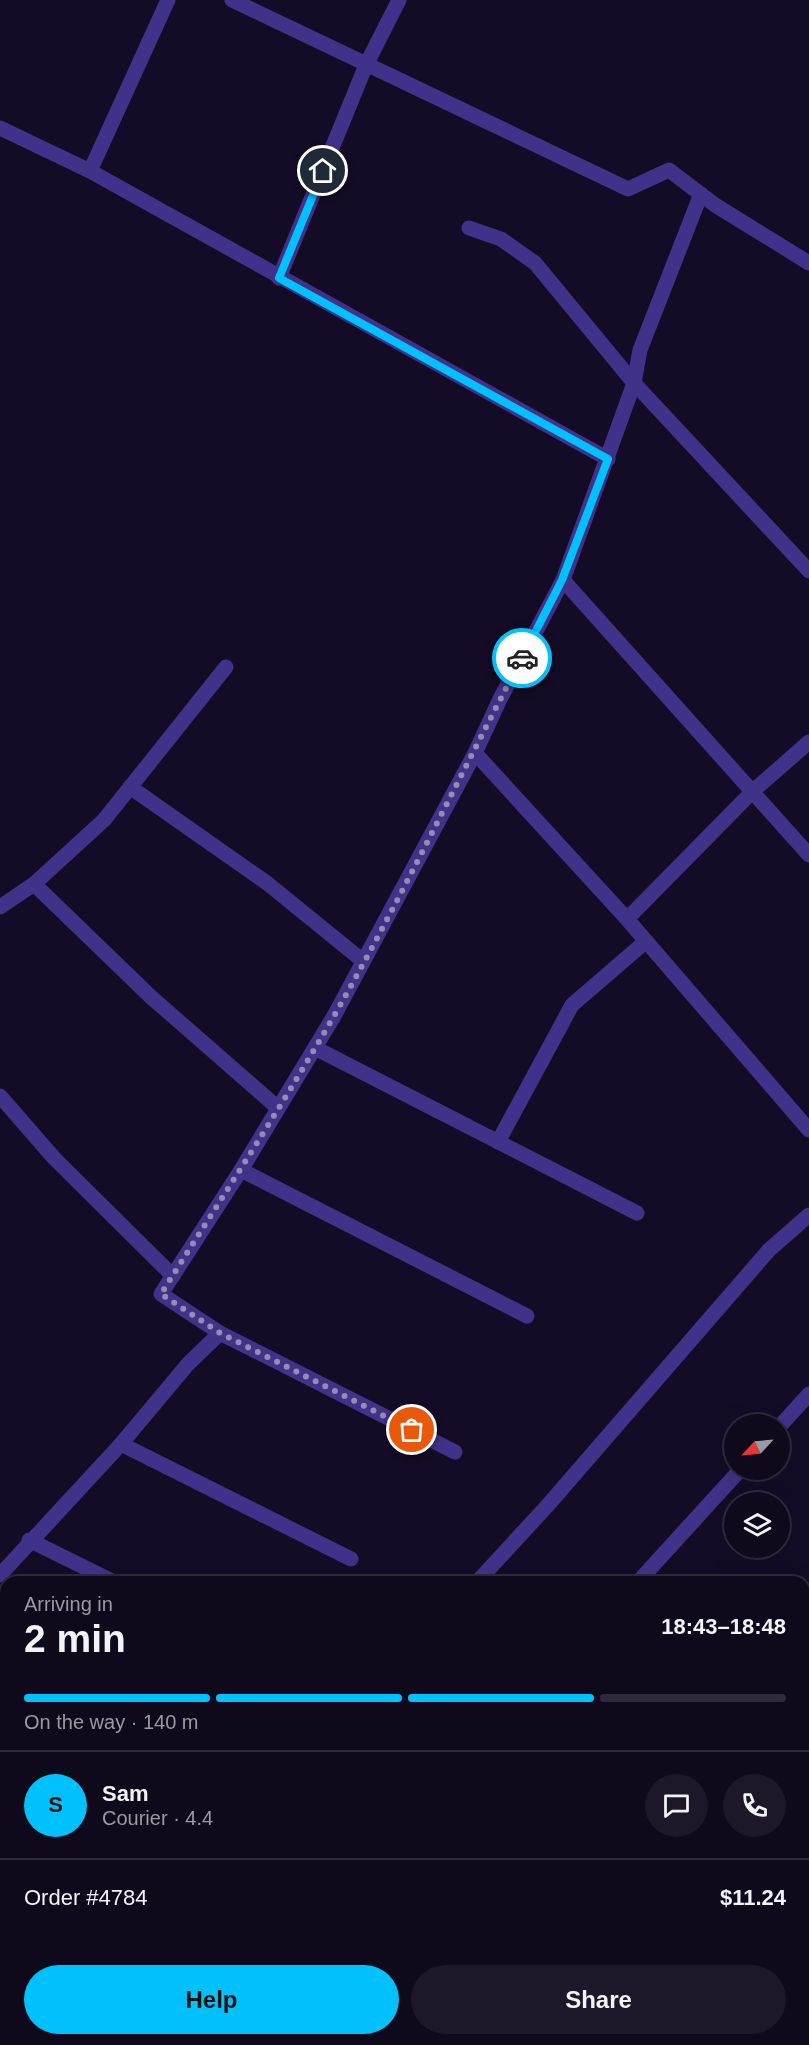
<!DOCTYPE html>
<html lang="en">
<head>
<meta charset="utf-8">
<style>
	body { margin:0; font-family:Helvetica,sans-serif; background:#1d1729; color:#f1f3f6; height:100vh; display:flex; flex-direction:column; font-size:22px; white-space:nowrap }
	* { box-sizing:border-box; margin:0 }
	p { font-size:20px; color:#9b9aa3 }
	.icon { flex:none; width:33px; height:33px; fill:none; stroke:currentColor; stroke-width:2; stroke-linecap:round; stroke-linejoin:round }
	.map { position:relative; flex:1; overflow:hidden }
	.side { position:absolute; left:0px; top:1576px; width:810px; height:470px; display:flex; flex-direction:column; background:#0f091c; border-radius:18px 18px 0 0; box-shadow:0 6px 24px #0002,0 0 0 2px #2f2a3b }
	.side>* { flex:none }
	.needle { width:39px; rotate:244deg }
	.tools { position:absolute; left:724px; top:1414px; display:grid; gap:12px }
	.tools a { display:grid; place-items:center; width:66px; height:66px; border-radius:50%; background:#0f091c; box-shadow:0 6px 24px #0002,0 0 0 2px #2f2a3b; font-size:30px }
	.pin { position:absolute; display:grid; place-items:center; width:51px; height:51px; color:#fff; margin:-26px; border:3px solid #fff; border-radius:50%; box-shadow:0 2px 6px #0007 }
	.courier { position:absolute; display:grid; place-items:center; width:60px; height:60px; margin:-30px; border:4px solid #00c1fc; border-radius:50%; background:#fff; color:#222; box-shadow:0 2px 8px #0007 }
	.summary em { font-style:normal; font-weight:700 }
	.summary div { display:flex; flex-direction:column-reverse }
	.summary { display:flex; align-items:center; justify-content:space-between; height:102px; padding:0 24px }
	h1 { font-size:39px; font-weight:700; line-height:45px }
	.bar { display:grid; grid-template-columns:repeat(4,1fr); gap:9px 6px; align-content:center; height:72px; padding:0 24px }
	.bar i { height:8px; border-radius:4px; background:#2f2a3b }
	.bar .current { background:#00c1fc }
	.bar p { grid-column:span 4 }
	.line { display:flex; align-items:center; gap:15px; padding:0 24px; border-top:2px solid #2f2a3b }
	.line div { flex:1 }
	.round { display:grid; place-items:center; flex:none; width:63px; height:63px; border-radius:32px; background:#1d1729 }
	.action { display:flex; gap:12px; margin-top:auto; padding:12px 24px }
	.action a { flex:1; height:69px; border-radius:36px; background:#00c1fc; color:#111; font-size:24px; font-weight:700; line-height:69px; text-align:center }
	.action a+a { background:#1d1729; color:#f1f3f6 }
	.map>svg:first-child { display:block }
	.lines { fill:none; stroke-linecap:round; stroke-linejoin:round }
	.minor { stroke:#413289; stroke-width:15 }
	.trunk { stroke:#eb52c4; stroke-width:16 }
	.done { stroke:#968cb3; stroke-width:6; stroke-dasharray:0 10.8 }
	.route { stroke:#00c1fc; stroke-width:8 }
</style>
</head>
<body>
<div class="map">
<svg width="809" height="2045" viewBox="0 0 809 2045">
	<rect width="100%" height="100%" fill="#140c26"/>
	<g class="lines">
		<g class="minor">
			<polyline points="232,0 628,189 669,170 715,205 809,263"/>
			<polyline points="0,128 90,171 608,459"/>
			<polyline points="90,171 168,0"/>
			<polyline points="469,228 501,239 535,263 634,383 809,571"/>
			<polyline points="279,278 366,65 399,0"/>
			<polyline points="563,580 809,855"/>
			<polyline points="475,753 627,919 809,1130"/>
			<polyline points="130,787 267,883 363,961"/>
			<polyline points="34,884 151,997 278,1108"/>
			<polyline points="0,907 34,884 104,820 226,667"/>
			<polyline points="627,919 753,791 809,742"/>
			<polyline points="315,1048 637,1213"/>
			<polyline points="0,1096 54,1158 173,1276"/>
			<polyline points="498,1142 572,1005 645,942"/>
			<polyline points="241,1170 527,1316"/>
			<polyline points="780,1426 809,1394"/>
			<polyline points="121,1444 351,1559"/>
			<polyline points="455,1452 220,1333 161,1294 241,1170 334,1016 475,753 500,699 563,580 634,383 640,350 701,194"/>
			<polyline points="29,1540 114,1582"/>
			<polyline points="0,1575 121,1444 188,1364 220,1333"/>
			<polyline points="477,1582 548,1505 769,1250 809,1215"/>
			<polyline points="638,1582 740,1470"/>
			<polyline points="804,1664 809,1659"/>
			<polyline points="804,1800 809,1796"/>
			<polyline points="400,2045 406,2040"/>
		</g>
		<g class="trunk">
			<polyline points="0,1873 6,1876"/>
			<polyline points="0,1921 6,1924"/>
			<polyline points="244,2040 254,2045"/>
			<polyline points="363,2040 374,2045"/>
		</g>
	</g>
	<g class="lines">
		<path class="done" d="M412,1430L220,1333L161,1294C219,1202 279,1111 334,1016C401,899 459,777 522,658"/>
		<polyline class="route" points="323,171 279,278 608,459 562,580 522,658"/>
	</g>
</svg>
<div class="tools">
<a><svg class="needle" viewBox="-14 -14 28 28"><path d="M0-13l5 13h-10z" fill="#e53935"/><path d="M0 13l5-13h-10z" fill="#9b9aa3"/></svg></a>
<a><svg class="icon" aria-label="layers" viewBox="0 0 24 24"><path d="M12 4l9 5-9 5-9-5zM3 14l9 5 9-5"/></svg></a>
</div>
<div class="pin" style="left:412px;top:1430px;background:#ea580c"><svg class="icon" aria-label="bag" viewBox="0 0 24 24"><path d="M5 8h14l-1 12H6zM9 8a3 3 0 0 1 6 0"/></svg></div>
<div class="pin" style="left:323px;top:171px;background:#1f2937"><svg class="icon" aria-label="home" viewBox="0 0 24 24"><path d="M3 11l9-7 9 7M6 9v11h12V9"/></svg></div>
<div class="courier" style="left:522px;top:658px"><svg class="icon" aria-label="car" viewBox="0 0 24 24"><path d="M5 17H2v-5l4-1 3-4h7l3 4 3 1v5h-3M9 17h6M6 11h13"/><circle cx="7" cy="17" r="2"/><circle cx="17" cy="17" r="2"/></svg></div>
<section class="side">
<div class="summary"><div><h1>2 min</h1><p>Arriving in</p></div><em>18:43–18:48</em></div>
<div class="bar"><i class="current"></i><i class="current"></i><i class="current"></i><i></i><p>On the way · 140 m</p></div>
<div class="line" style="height:108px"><b class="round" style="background:#00c1fc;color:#111">S</b><div><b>Sam</b><p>Courier · 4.4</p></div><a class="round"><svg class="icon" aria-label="chat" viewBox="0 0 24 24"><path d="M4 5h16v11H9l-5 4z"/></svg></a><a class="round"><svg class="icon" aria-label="phone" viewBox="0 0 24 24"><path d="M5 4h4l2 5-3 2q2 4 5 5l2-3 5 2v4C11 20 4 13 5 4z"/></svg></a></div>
<div class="line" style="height:78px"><div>Order #4784</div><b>$11.24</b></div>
<div class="action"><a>Help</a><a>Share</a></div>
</section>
</div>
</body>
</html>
